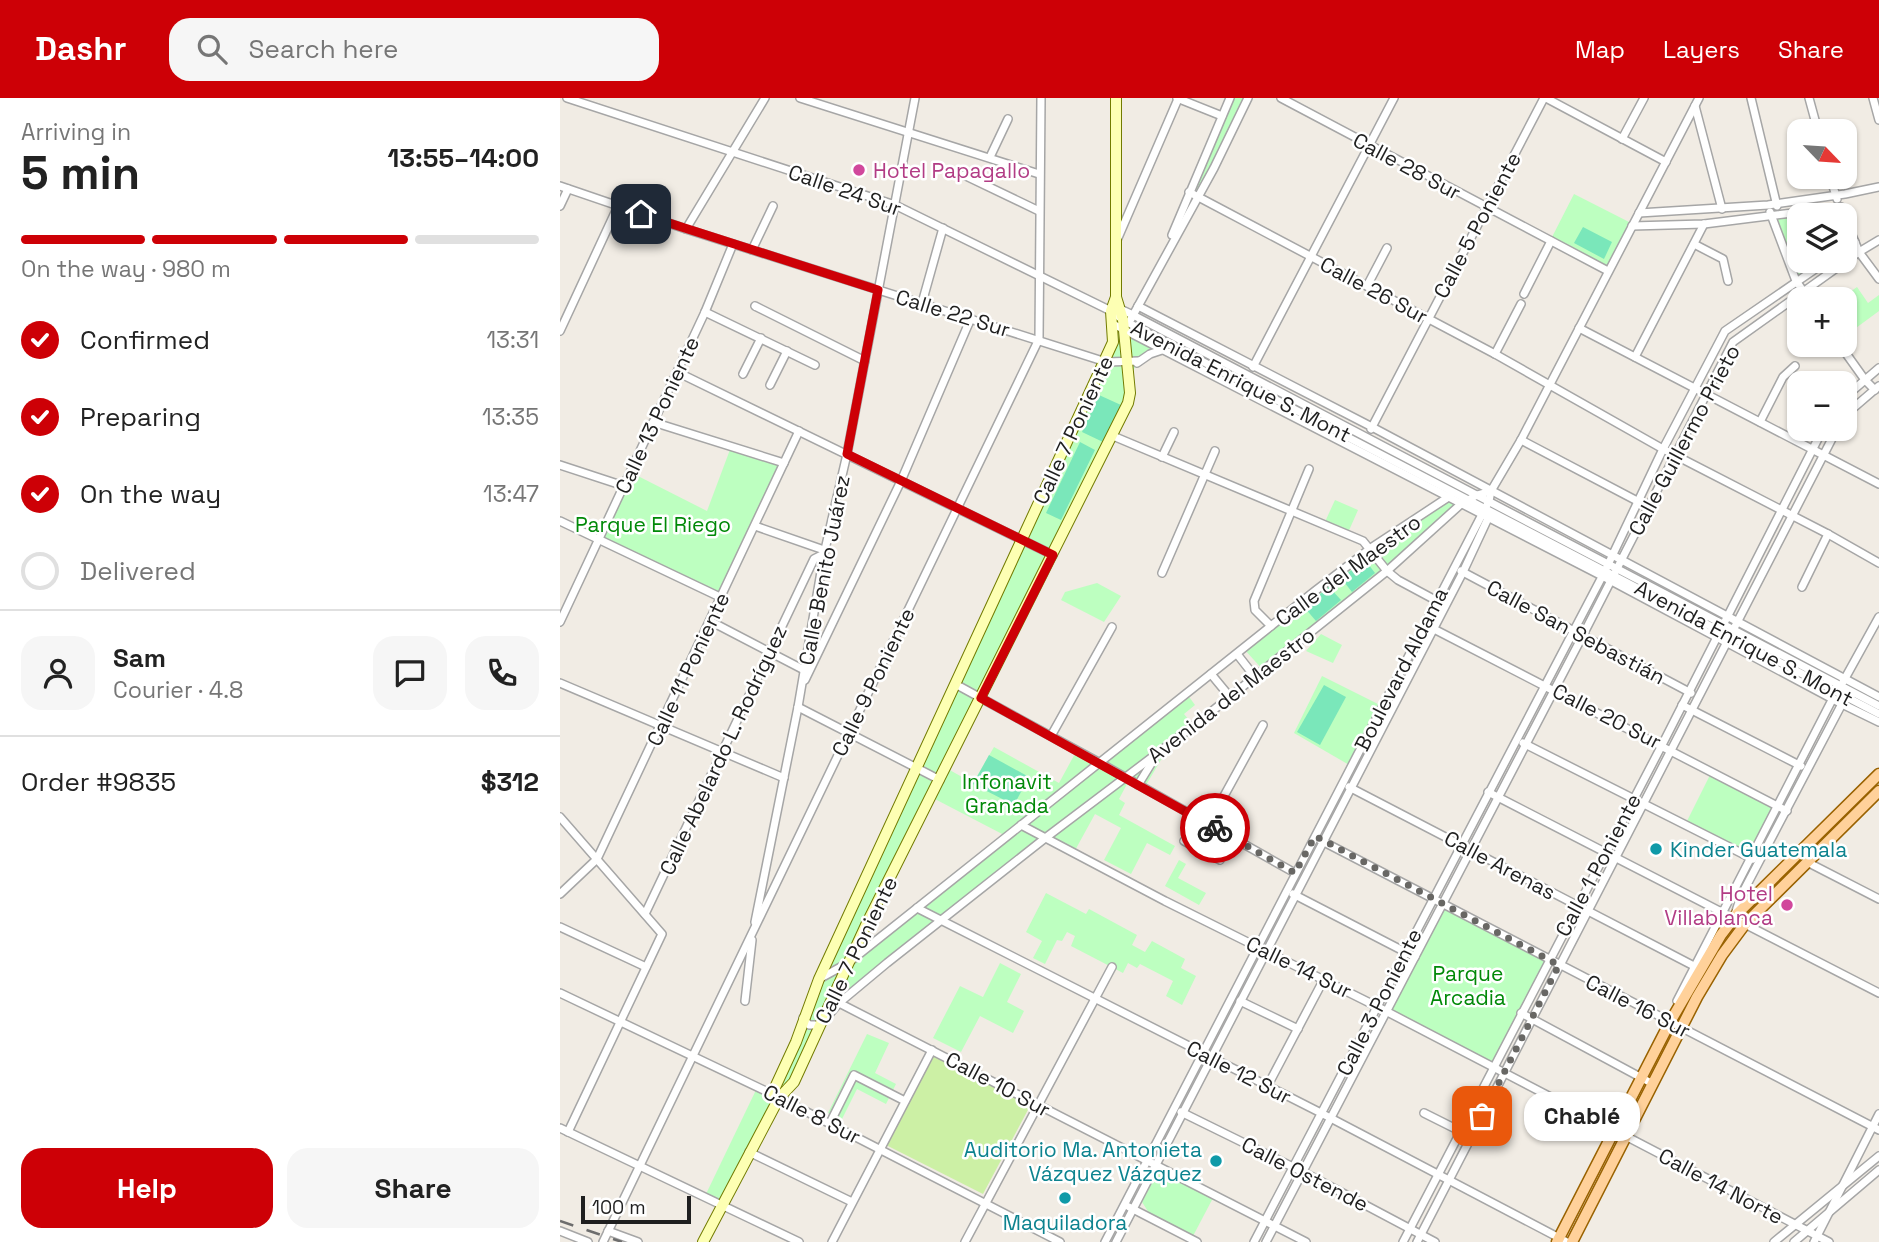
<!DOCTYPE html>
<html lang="en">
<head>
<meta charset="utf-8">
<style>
	body { margin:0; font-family:"Space Grotesk",sans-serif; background:#f6f6f6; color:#222; height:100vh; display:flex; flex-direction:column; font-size:26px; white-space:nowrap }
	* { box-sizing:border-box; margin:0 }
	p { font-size:23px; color:#767676 }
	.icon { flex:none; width:38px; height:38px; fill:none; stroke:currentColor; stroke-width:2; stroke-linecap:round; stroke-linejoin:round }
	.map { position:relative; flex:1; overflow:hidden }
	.side { display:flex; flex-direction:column; background:#fff; width:560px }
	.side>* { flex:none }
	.needle { width:46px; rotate:115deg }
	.tools { position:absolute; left:1227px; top:21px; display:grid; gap:14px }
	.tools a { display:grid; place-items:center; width:70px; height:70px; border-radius:14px; background:#fff; box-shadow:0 2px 5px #0004; font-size:35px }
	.scale { position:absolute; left:21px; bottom:18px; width:110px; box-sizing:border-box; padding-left:7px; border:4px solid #1f1f1f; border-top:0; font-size:19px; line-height:24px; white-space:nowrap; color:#1f1f1f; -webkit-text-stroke:5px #fff; paint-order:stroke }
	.pin { position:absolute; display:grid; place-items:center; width:60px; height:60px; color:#fff; margin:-30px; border-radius:14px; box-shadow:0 4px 10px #0006 }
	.courier { position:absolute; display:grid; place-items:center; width:70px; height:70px; margin:-35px; border:5px solid #cd0006; border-radius:50%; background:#fff; color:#222; box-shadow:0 2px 9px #0007 }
	.bubble { position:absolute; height:49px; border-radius:21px; background:#fff; box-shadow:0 2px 5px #0004; font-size:23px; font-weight:800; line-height:49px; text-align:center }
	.headline em { font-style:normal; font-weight:800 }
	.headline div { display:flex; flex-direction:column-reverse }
	.headline { display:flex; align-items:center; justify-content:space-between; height:119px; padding:0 21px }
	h1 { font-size:46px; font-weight:800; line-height:52px }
	.bar { display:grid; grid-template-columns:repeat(4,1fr); gap:10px 7px; align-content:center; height:84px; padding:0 21px }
	.bar i { height:9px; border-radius:5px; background:#e0e0e0 }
	.bar .on { background:#cd0006 }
	.bar p { grid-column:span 4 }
	.line { display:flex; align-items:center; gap:18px; padding:0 21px; border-top:2px solid #e0e0e0 }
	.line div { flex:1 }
	.round { display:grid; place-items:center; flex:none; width:74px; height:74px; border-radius:21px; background:#f6f6f6 }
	ol { padding:0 21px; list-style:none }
	li { display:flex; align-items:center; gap:21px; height:77px }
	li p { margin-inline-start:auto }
	li .icon { padding:7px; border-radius:50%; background:#cd0006; color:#fff; stroke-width:4 }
	li:last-child { color:#767676 }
	li i { width:38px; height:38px; border:4px solid #e0e0e0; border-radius:50% }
	.cta { display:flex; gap:14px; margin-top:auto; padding:14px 21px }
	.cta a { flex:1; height:80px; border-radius:21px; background:#cd0006; color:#fff; font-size:28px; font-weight:800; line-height:80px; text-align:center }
	.cta a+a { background:#f6f6f6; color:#222 }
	header { display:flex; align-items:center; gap:42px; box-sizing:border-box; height:98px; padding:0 35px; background:#cd0006; color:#fff }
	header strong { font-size:33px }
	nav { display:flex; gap:38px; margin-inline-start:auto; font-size:24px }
	.search { width:490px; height:63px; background:#f6f6f6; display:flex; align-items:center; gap:18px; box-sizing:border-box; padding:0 24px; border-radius:21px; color:#767676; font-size:26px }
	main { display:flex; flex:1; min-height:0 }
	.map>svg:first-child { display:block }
	.grass { fill:#ccf0a5 }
	.park { fill:#bdffc0; fill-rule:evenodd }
	.pitch { fill:#7ae7ba }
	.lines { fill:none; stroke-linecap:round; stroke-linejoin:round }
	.minor-casing { stroke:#a6a6a6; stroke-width:10 }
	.secondary-casing { stroke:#727b00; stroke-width:12 }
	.primary-casing { stroke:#996200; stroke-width:13 }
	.minor { stroke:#fff; stroke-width:7 }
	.secondary { stroke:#fdffb3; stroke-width:10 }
	.primary { stroke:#ffd19a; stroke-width:10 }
	.rail { stroke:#6d6d6d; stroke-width:2.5; stroke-dasharray:14 14; stroke-linecap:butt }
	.done { stroke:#686764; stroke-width:7; stroke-dasharray:0 12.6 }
	.route { stroke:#cd0006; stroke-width:9 }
	.hotel-dot { fill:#d1479c; stroke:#fff; stroke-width:2.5 }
	.culture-dot { fill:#0f9aa8; stroke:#fff; stroke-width:2.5 }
	.labels { text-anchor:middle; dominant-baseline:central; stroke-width:5; stroke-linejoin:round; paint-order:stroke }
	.street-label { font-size:21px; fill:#1f1f1f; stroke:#fff }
	.hotel-label { font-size:21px; fill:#b23c85; stroke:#fff; text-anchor:start }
	.park-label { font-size:21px; fill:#018908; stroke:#fff }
	.culture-label { font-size:21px; fill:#0d838f; stroke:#fff; text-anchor:start }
</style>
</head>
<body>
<header>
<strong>Dashr</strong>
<div class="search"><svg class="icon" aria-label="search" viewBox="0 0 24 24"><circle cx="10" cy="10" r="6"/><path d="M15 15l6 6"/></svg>Search here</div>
<nav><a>Map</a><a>Layers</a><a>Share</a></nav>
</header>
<main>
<section class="side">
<div class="headline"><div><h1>5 min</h1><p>Arriving in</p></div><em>13:55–14:00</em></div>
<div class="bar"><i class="on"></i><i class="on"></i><i class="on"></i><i></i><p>On the way · 980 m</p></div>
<ol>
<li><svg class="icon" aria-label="check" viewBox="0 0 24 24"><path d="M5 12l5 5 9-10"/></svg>Confirmed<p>13:31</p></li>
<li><svg class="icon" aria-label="check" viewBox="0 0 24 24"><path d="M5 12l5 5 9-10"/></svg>Preparing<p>13:35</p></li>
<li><svg class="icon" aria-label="check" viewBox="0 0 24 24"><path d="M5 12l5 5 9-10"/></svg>On the way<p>13:47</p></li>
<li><i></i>Delivered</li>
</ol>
<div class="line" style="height:126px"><a class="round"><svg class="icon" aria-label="person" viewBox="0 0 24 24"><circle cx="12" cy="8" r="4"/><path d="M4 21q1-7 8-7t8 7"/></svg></a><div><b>Sam</b><p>Courier · 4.8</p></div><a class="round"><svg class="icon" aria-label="chat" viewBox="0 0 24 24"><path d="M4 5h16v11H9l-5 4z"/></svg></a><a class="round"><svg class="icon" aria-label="phone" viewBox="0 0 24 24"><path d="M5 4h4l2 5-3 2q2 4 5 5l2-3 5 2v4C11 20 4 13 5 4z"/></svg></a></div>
<div class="line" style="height:91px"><div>Order #9835</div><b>$312</b></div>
<div class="cta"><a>Help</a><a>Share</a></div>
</section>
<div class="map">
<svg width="1319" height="1144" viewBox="0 0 1319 1144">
	<rect width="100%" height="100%" fill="#f1ece4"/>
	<polygon class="grass" points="373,956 470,1008 423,1096 326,1047"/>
	<g class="park">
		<polygon points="670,0 688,0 655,67 607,150"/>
		<polygon points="1014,96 1073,126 1048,173 990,143"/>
		<polygon points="1281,109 1284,117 1239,117 1239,163 1267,163 1236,183 1212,117"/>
		<polygon points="1297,189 1308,205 1319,197 1319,213 1285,238 1285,223 1291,218 1285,208 1284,201 1280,201"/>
		<path d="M553,218L561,221L564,231L602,252C575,267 572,263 570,295L386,670L413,685L434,649L499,685L517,652L540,664L627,596L635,607L624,616L634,628L597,657L602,660L582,694L567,686L559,701L565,705L559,717L615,748L610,757L587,745L571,776L544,762L561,730L535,716L513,756L483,741L278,902L273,899L225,992L214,995L239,933L546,263ZM371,699L446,738L294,864L283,877Z"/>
		<polygon points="171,349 224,365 161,500 40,441 70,374 147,413"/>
		<polygon points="888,400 901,406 827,473 703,572 684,551 755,493"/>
		<polygon points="775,402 798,412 787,437 764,426"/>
		<polygon points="537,485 561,498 544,524 501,502 505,494"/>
		<polygon points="761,536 782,547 773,565 746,553"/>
		<polygon points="762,578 822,608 791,668 734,635"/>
		<polygon points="1152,673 1217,708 1191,760 1125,727"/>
		<polygon points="619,762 626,766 618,780 646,795 639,807 605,788"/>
		<polygon points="486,795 526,816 529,811 577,837 572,847 585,854 592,843 625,861 621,870 636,878 622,907 606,898 613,883 580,866 577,870 568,865 563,875 511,848 515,838 507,834 502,843 497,842 485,866 473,860 482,843 466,834"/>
		<polygon points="883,806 989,862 933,969 827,913"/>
		<polygon points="440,865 461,876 447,904 464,913 453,935 420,918 401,954 373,940 400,888 423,899"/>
		<polygon points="307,936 329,945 315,975 336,986 326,1006 297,991 281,1023 268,1015"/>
		<polygon points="196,992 216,1000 162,1104 146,1096"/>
		<polygon points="598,1073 653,1100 633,1138 589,1115 582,1104"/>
	</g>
	<g class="pitch">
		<polygon points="1023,129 1052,144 1044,161 1014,145"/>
		<polygon points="539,297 561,307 543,344 522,334"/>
		<polygon points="520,344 535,352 501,422 486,415"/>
		<polygon points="805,462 815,475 792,494 781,480"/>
		<polygon points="769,489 781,502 756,523 744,509"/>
		<polygon points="764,587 786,599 760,647 737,634"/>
		<polygon points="429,657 469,679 454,707 413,686"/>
	</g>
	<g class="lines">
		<defs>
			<g id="minor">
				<polyline points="7,0 335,107 551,213 563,222 1319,616"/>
				<polyline points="240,0 479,76"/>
				<polyline points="617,0 662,18"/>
				<polyline points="721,0 1048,173"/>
				<polyline points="986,0 1106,64"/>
				<polyline points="1191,0 1217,108"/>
				<polyline points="1249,0 1258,33"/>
				<polyline points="1313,0 1319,22"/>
				<polyline points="1135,8 1162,111"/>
				<polyline points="1062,41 1084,0"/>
				<polyline points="430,59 448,21"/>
				<polyline points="404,77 479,113"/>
				<polyline points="1270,79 1277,101"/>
				<polyline points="0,88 126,131 546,264 579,263"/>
				<polyline points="629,94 935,256 1103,351 1268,436 1319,465"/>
				<polyline points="0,108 8,91"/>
				<polyline points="1210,114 1236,183 1249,201"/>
				<polyline points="1079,115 1208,107 1285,96 1319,89"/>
				<polyline points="1284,118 1299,154 1319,181"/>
				<polyline points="1072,128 1144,126 1281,109"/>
				<polyline points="126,131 205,0"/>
				<polyline points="612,137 670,0"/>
				<polyline points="557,142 618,1"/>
				<polyline points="1134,146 1163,161 1168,183"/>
				<polyline points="1284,151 1295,144"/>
				<polyline points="192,152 213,108"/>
				<polyline points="807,188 827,150"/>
				<polyline points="964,196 991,143"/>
				<polyline points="362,205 383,130"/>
				<polyline points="195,208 305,263"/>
				<polyline points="578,208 812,329 1319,599"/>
				<polyline points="557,211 560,211 573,217 1319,608"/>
				<polyline points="145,214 255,267"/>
				<polyline points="571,221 654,70 688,0"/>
				<polyline points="553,226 1042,478 1282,606 1319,624"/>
				<polyline points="1019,230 1319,386"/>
				<polyline points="0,233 58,108"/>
				<polyline points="1280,247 1305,282 1315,292"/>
				<polyline points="935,256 961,206"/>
				<polyline points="1075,259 1144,126"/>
				<polyline points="577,265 590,256 602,252"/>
				<polyline points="693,269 834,0"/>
				<polyline points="117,274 493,457"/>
				<polyline points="183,276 201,240"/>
				<polyline points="210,287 227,253"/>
				<polyline points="1284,300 1319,270"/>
				<polyline points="1284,318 1319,288"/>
				<polyline points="93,324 224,365"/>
				<polyline points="1200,324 1223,279 1235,268"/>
				<polyline points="811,331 984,0"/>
				<polyline points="553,338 803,443 827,473 838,482 879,504"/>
				<polyline points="961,342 1081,405"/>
				<polyline points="602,359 614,334"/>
				<polyline points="0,367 64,388"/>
				<polyline points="0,423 162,500"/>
				<polyline points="195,428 264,452"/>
				<polyline points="901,473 1131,595"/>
				<polyline points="602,475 655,353"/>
				<polyline points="1242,489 1268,436"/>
				<polyline points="150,523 246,573"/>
				<polyline points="0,524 145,214 173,146"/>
				<polyline points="711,528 695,512 694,503 749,371"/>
				<polyline points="870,529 1227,713"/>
				<polyline points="677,556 695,579"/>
				<polyline points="651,576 670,599"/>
				<polyline points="245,582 341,383 411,220"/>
				<polyline points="1283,584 1319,519"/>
				<polyline points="0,585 224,680"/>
				<polyline points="397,587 540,665 735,775"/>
				<polyline points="1122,607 1241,668"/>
				<polyline points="238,609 380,682"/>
				<polyline points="491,638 552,529"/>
				<polyline points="963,645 1193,761"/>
				<polyline points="578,687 594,661"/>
				<polyline points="789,689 1134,868"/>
				<polyline points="928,694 1319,895"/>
				<polyline points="0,719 102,836 8,1034"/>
				<polyline points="461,727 605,803 816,908 1269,1144"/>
				<polyline points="760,742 1319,1032"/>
				<polyline points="624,743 660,762"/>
				<polyline points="636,749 703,627"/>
				<polyline points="1247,764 1319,801"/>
				<polyline points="0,796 37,761 239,333"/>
				<polyline points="733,796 855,859"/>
				<polyline points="357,810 761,1015 1007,1144"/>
				<polyline points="85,816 254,461 264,456"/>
				<polyline points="1175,816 1181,798 1284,602"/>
				<polyline points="195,824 238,609 264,456 287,356 355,0"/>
				<polyline points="0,829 86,869"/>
				<polyline points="259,881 288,865 755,493 811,450 890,398"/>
				<polyline points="0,895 212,996 500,1144"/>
				<polyline points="185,903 192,842"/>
				<polyline points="680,903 738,931"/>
				<polyline points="1117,903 1273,600"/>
				<polyline points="279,905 746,1144"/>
				<polyline points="961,915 1093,986"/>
				<polyline points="243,920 249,927 260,927 279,905 327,865 484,741 636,626 827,473 901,406 917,397 931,393"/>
				<polyline points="707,989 764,881"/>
				<polyline points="621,1014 743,1074 875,1144"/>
				<polyline points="864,1015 900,1033"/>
				<polyline points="270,1025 294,977 345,1003"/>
				<polyline points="0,1030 239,1144"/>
				<polyline points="189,1054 292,1104"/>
				<polyline points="569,1109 637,1144"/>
				<polyline points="0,1133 28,1144"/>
				<polyline points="48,1133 78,1144"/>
				<polyline points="43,1144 479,241 481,0"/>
				<polyline points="272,1144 372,952"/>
				<polyline points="405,1144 552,869"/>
				<polyline points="545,1144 929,403 931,393 961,342 1139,0"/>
				<polyline points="556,1144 903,474 930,416"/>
				<polyline points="694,1144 1045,473 1103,351 1165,233 1267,163"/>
				<polyline points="706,1144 1022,539 1173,244 1299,154 1319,142"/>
				<polyline points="843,1144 1102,647 1263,331"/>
				<polyline points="857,1144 1277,331"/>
				<polyline points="1214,1144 1319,1058"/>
				<polyline points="1234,1144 1319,1072"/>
				<polyline points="1254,1144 1319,1016"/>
			</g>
			<g id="secondary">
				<polyline points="212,996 236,944 259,881 553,244 551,213 556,199 556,0"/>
				<polyline points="143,1144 219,1000 234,984 306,827 568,305 570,295 563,222 556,199"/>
			</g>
			<g id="primary">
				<polyline points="997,1144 1110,924 1161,837 1177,816 1319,676"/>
				<polyline points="1012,1144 1137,899 1162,857 1185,826 1319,693"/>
			</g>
		</defs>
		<use href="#minor" class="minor-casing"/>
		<use href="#secondary" class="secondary-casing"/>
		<use href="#primary" class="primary-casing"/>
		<use href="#minor" class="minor"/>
		<use href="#secondary" class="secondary"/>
		<use href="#primary" class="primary"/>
		<polyline class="rail" points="0,1123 62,1144"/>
	</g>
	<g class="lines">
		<polyline class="done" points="655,730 735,775 755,738 999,867 922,1018"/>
		<polyline class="route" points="81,116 318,192 287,356 493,457 421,600 655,730"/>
	</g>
	<g class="hotel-dot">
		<circle cx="299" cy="72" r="7"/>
		<circle cx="1227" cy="807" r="7"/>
	</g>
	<g class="culture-dot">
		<circle cx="1096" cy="751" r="7"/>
		<circle cx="656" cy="1063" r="7"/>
		<circle cx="505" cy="1100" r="7"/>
	</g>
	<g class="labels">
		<g class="street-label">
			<text transform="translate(847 68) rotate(28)">Calle 28 Sur</text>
			<text transform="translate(285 92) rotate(19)">Calle 24 Sur</text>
			<text transform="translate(917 127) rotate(-62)">Calle 5 Poniente</text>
			<text transform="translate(814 192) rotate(28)">Calle 26 Sur</text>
			<text transform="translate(393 215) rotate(17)">Calle 22 Sur</text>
			<text transform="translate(681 283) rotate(27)">Avenida Enrique S. Mont</text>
			<text transform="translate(97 317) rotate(-65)">Calle 13 Poniente</text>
			<text transform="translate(513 332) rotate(-65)">Calle 7 Poniente</text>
			<text transform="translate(1124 342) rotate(-62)">Calle Guillermo Prieto</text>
			<text transform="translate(264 472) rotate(-79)">Calle Benito Juárez</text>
			<text transform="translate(788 472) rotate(-36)">Calle del Maestro</text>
			<text transform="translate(1016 534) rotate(28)">Calle San Sebastián</text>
			<text transform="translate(1184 545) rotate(28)">Avenida Enrique S. Mont</text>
			<text transform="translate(128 571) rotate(-65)">Calle 11 Poniente</text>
			<text transform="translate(841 571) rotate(-63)">Boulevard Aldama</text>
			<text transform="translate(313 584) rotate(-64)">Calle 9 Poniente</text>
			<text transform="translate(671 597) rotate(-38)">Avenida del Maestro</text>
			<text transform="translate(1047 618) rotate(27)">Calle 20 Sur</text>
			<text transform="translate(163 652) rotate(-65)">Calle Abelardo L. Rodríguez</text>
			<text transform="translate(940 767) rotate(28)">Calle Arenas</text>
			<text transform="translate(1038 767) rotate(-62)">Calle 1 Poniente</text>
			<text transform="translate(296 852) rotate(-64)">Calle 7 Poniente</text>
			<text transform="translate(739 869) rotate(26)">Calle 14 Sur</text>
			<text transform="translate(819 904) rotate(-63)">Calle 3 Poniente</text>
			<text transform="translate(1078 908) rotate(27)">Calle 16 Sur</text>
			<text transform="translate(679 974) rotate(27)">Calle 12 Sur</text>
			<text transform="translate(438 986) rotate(28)">Calle 10 Sur</text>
			<text transform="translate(252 1016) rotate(27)">Calle 8 Sur</text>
			<text transform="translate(745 1076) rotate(27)">Calle Ostende</text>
			<text transform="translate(1161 1088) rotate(28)">Calle 14 Norte</text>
		</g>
		<g class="hotel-label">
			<text x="313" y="72">Hotel Papagallo</text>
			<text x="1213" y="795" text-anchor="end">Hotel<tspan x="1213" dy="24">Villablanca</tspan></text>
		</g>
		<g class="park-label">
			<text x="93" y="426">Parque El Riego</text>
			<text x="447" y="683">Infonavit<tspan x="447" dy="24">Granada</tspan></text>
			<text x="908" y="875">Parque<tspan x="908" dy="24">Arcadia</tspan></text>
		</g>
		<g class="culture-label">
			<text x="1110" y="751">Kinder Guatemala</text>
			<text x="642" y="1051" text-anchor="end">Auditorio Ma. Antonieta<tspan x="642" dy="24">Vázquez Vázquez</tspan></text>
			<text x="505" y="1124" text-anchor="middle">Maquiladora</text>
		</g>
	</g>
</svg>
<div class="tools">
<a><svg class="needle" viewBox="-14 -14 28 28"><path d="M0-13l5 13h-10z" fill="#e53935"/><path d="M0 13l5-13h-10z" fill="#767676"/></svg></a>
<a><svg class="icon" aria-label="layers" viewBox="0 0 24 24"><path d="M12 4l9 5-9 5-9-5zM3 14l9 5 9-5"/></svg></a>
<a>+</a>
<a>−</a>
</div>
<div class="scale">100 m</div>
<div class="pin" style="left:922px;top:1018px;background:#ea580c"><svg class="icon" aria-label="bag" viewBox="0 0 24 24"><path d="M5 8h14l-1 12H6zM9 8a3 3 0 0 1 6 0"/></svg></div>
<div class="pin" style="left:81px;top:116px;background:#1f2937"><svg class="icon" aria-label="home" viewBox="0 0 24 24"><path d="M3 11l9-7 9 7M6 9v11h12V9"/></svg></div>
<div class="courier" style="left:655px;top:730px"><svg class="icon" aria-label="bike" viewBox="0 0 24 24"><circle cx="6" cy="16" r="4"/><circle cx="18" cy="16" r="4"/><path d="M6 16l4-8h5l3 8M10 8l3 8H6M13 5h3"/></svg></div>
<div class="bubble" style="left:964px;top:994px;width:116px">Chablé</div>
</div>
</main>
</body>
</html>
